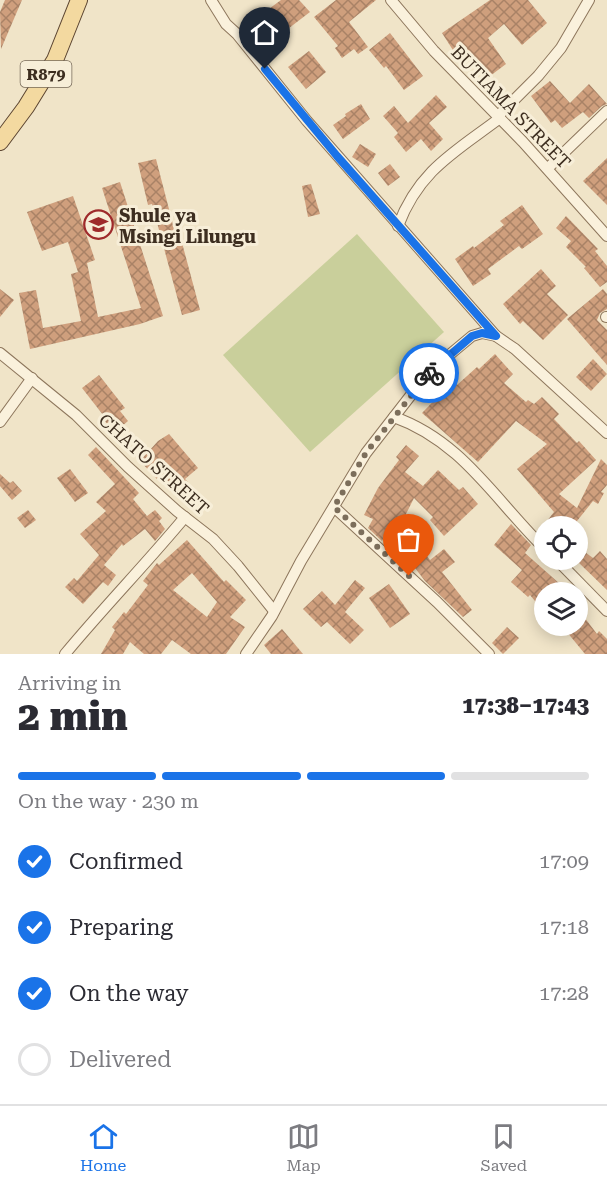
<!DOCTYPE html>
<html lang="en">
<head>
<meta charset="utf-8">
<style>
	body { margin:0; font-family:"Roboto Serif",serif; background:#f2f2f3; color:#2b2b33; height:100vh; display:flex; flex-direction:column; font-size:22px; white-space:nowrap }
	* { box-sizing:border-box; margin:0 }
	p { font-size:20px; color:#7c7c81 }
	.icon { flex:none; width:33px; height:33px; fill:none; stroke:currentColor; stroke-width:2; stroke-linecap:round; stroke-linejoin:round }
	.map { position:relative; height:654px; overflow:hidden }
	.details { display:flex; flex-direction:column; background:#fff; flex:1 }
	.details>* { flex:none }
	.buttons { position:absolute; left:534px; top:516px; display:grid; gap:12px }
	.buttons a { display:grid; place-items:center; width:54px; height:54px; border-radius:50%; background:#fff; box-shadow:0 3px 15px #0003; font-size:30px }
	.pin { position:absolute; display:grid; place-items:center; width:51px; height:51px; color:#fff; margin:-62px -26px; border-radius:50% 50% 50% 0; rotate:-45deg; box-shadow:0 0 6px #0007 }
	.pin .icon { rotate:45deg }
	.courier { position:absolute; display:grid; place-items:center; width:60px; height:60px; margin:-30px; border:4px solid #1a73e8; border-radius:50%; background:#fff; color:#222; box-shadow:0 2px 8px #0007 }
	.head em { font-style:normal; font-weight:800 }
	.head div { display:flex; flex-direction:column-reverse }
	.head { display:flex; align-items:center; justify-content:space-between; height:102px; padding:0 18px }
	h1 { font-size:39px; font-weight:800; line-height:45px }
	.bar { display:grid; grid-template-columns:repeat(4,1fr); gap:9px 6px; align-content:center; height:72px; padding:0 18px }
	.bar i { height:8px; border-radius:4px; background:#e1e1e2 }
	.bar .active { background:#1a73e8 }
	.bar p { grid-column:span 4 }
	ol { padding:0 18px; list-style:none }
	li { display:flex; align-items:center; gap:18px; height:66px }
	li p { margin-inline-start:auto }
	li .icon { padding:6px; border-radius:50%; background:#1a73e8; color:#fff; stroke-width:4 }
	li:last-child { color:#7c7c81 }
	li i { width:33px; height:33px; border:3px solid #e1e1e2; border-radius:50% }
	.menu { display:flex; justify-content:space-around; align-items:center; height:84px; border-top:2px solid #e1e1e2; background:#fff; font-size:16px; color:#7c7c81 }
	.menu a { display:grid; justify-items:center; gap:3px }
	.menu .active { color:#1a73e8 }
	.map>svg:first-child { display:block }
	.green { fill:#c9cf9b }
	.building { fill:url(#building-cross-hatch); fill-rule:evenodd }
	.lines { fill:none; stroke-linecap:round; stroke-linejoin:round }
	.minor-casing { stroke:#8d765c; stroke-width:12 }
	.primary-casing { stroke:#5b4430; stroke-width:18 }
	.minor { stroke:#faf1dc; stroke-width:10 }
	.primary { stroke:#f3d9a0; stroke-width:16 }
	.done { stroke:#7c6e5b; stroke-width:6; stroke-dasharray:0 10.8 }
	.route { stroke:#1a73e8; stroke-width:8 }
	.labels { text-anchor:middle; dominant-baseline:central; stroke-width:6; stroke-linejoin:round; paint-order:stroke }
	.shield { fill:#f7eed8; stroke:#756857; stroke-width:1.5 }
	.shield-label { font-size:16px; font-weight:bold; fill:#3d2e20 }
	.street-label { font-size:18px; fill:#3d2e20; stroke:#f7eed8 }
	.poi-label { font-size:18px; font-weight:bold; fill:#3d2e20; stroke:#f7eed8; text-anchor:start }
</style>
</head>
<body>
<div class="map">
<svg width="607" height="654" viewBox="0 0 607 654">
	<defs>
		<pattern id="building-cross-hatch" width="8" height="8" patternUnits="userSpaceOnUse" patternTransform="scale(1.5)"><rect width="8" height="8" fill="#cf9f7d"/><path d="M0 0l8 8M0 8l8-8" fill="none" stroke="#a98266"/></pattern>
	</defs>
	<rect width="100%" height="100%" fill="#f0e4c8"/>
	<polygon class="green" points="357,234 444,332 310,452 223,355"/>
	<g class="building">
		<polygon points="5,0 22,0 1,49 0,12"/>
		<polygon points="281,0 299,0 310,12 263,48 246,26"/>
		<polygon points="336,0 376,0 349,22 368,47 358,54 354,49 342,58 335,48 338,46 314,17"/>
		<polygon points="490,0 528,0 547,23 522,45 504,24 488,38 506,64 486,79 467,52 458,58 442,33"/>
		<polygon points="390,33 423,76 404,90 386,66 384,68 369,50"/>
		<polygon points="309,51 326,72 306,89 288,67"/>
		<polygon points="550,81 570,103 589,84 607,104 602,106 589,118 583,112 562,128 555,120 551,123 531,96"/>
		<polygon points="436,95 447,107 429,123 443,139 431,151 421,139 406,152 394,137 398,133 383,116 394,106 408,123"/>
		<polygon points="361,104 370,119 343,139 333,125 346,116 345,114"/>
		<polygon points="360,144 376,154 368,167 352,157"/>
		<polygon points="607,158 607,205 583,181"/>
		<polygon points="156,159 177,240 181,239 200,310 182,315 152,204 148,205 138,163"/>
		<polygon points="390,164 400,177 388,186 378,173"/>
		<polygon points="120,182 163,316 140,324 30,349 19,293 36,290 43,328 81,321 71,274 78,272 68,242 42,251 27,212 73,196 95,260 87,263 98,317 141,308 102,188"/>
		<polygon points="311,184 320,214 308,217 302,186"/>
		<polygon points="522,205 543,234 522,249 519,246 488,269 491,274 473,286 455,259 473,246 474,248 504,225 500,221"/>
		<polygon points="566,216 598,249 595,251 607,266 607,282 600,287 584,268 586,267 566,247 571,241 556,228"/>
		<polygon points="541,269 556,286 547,294 568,315 543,340 523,321 520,324 503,304"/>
		<polygon points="0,289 14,300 0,317"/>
		<polygon points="603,289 607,294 607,309 600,313 597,320 607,330 607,365 567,319"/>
		<polygon points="495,354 513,374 504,383 526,402 528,400 534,404 542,397 559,414 554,419 577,443 579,441 596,460 559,494 577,508 601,459 607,465 607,485 601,492 604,493 598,504 593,501 573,526 543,526 554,512 517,469 547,444 516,421 478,462 422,413 453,381 457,385 477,367 479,369"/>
		<polygon points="593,359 607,374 591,391 576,377"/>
		<polygon points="99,375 125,408 120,411 128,421 114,433 105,421 107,420 82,388"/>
		<polygon points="169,434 198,468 185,479 188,482 176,494 159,477 157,479 140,461 158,441"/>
		<polygon points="406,445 419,456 405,472 423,486 438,470 459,490 463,487 478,504 444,536 430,520 433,517 414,498 402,522 430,560 444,549 455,562 442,572 472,610 463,617 425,581 415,568 413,570 399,557 384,537 382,541 368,528 373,519 364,515 378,488 399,460 396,457"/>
		<polygon points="96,447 139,493 133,499 147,516 155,510 162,518 159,521 165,529 155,541 145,529 123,546 122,544 104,565 116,575 108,586 103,582 83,604 65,587 74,578 77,581 99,555 80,534 106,511 96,502 115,484 88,455"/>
		<polygon points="70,469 88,493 75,502 57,478"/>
		<polygon points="0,474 10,483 13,481 22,491 12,500 0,486"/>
		<polygon points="28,510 36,520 25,528 17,518"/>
		<polygon points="511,524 531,545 525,553 569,592 544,592 544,612 530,595 528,597 511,582 522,570 494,545"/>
		<path d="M187,540L224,582L226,580L246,600L230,617L245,627L226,654H191L172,640L161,654H144L130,642L123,654H101L115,630L112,627L124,612L126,614L148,585L143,581L157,563L159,565ZM192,573L217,602L207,617L173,590Z"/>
		<polygon points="578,547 593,558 600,551 607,559 607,590 578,562"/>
		<polygon points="355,580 365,588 345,612 364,630 350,644 327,622 321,627 303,609 322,591 335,605"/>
		<polygon points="389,584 410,614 390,628 369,598"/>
		<polygon points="578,609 597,634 599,631 607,639 607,654 585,654 562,626 578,626"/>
		<polygon points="507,627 519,638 503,654 492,643"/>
		<polygon points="282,629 303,654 271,654 264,645"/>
	</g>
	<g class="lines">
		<defs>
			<g id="minor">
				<polyline points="211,0 226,24 237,34 307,121 496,336"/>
				<polyline points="391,0 434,51 523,142 607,236"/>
				<polyline points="498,116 538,76 561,48 589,0"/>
				<polyline points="548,168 607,111"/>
				<path d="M398,226C419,170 455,152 500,118"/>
				<polyline points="606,317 607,317"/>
				<polyline points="0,353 76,415 128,467 177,511 213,539 238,566 274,611"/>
				<path d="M394,417C462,441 495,500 544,548"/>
				<polyline points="0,422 32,378"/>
				<polyline points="334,507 437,602 489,654"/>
				<polyline points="557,560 607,611"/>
				<path d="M65,654C104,607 146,564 185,517"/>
				<polyline points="246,654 272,616 301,561 366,453 418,386 436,366 472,336 482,333 496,336 515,349 607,433"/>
			</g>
			<polyline id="primary" points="0,142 26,107 55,60 79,0"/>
		</defs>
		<use href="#minor" class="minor-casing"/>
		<use href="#primary" class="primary-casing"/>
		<use href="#minor" class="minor"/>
		<use href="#primary" class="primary"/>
	</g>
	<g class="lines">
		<polyline class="done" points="409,576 334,507 366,453 429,373"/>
		<polyline class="route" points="265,69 337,156 496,336 482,333 472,336 429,373"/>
	</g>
	<defs>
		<symbol id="school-ring" viewBox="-11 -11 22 22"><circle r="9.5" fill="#f7eed8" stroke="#9e2a2b" stroke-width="1.5"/><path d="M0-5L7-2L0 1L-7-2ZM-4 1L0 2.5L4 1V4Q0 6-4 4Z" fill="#9e2a2b"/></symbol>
	</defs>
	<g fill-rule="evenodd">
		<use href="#school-ring" x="82" y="208" width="33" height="33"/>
	</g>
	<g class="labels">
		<rect class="shield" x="20.5" y="61" width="51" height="26" rx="4.5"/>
		<g class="shield-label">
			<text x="46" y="74">R879</text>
		</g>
		<g class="street-label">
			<text transform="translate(511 107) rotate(46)">BUTIAMA STREET</text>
			<text transform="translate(154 464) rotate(42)">CHATO STREET</text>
		</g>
		<g class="poi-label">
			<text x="119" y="215">Shule ya<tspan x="119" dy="21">Msingi Lilungu</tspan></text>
		</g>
	</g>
</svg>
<div class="buttons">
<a><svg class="icon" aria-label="locate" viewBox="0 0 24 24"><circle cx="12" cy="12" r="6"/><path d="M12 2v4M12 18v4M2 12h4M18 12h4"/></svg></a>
<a><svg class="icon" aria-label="layers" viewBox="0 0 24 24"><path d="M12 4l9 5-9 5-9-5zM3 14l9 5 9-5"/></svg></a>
</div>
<div class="pin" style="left:409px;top:576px;background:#ea580c"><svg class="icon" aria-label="bag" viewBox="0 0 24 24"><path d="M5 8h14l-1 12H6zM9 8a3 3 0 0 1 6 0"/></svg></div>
<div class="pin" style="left:265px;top:69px;background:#1f2937"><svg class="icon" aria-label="home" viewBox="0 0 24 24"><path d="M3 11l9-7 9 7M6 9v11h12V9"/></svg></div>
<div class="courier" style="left:429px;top:373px"><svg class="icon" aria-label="bike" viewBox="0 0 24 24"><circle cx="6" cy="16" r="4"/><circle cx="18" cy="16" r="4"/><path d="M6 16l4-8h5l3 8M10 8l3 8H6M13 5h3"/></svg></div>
</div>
<section class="details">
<div class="head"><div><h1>2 min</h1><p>Arriving in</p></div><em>17:38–17:43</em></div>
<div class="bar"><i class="active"></i><i class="active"></i><i class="active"></i><i></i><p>On the way · 230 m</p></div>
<ol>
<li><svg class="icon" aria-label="check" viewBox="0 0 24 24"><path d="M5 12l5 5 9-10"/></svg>Confirmed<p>17:09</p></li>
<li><svg class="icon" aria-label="check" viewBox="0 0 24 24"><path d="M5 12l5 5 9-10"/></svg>Preparing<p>17:18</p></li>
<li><svg class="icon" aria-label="check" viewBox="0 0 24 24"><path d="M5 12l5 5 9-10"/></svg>On the way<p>17:28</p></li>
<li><i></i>Delivered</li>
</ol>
</section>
<nav class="menu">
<a class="active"><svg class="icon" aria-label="home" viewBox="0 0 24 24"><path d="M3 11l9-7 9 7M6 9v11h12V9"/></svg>Home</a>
<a><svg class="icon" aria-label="map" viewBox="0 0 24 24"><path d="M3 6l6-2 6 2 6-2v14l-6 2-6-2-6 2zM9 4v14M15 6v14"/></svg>Map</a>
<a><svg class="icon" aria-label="saved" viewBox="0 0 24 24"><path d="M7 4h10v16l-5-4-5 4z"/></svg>Saved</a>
</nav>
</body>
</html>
